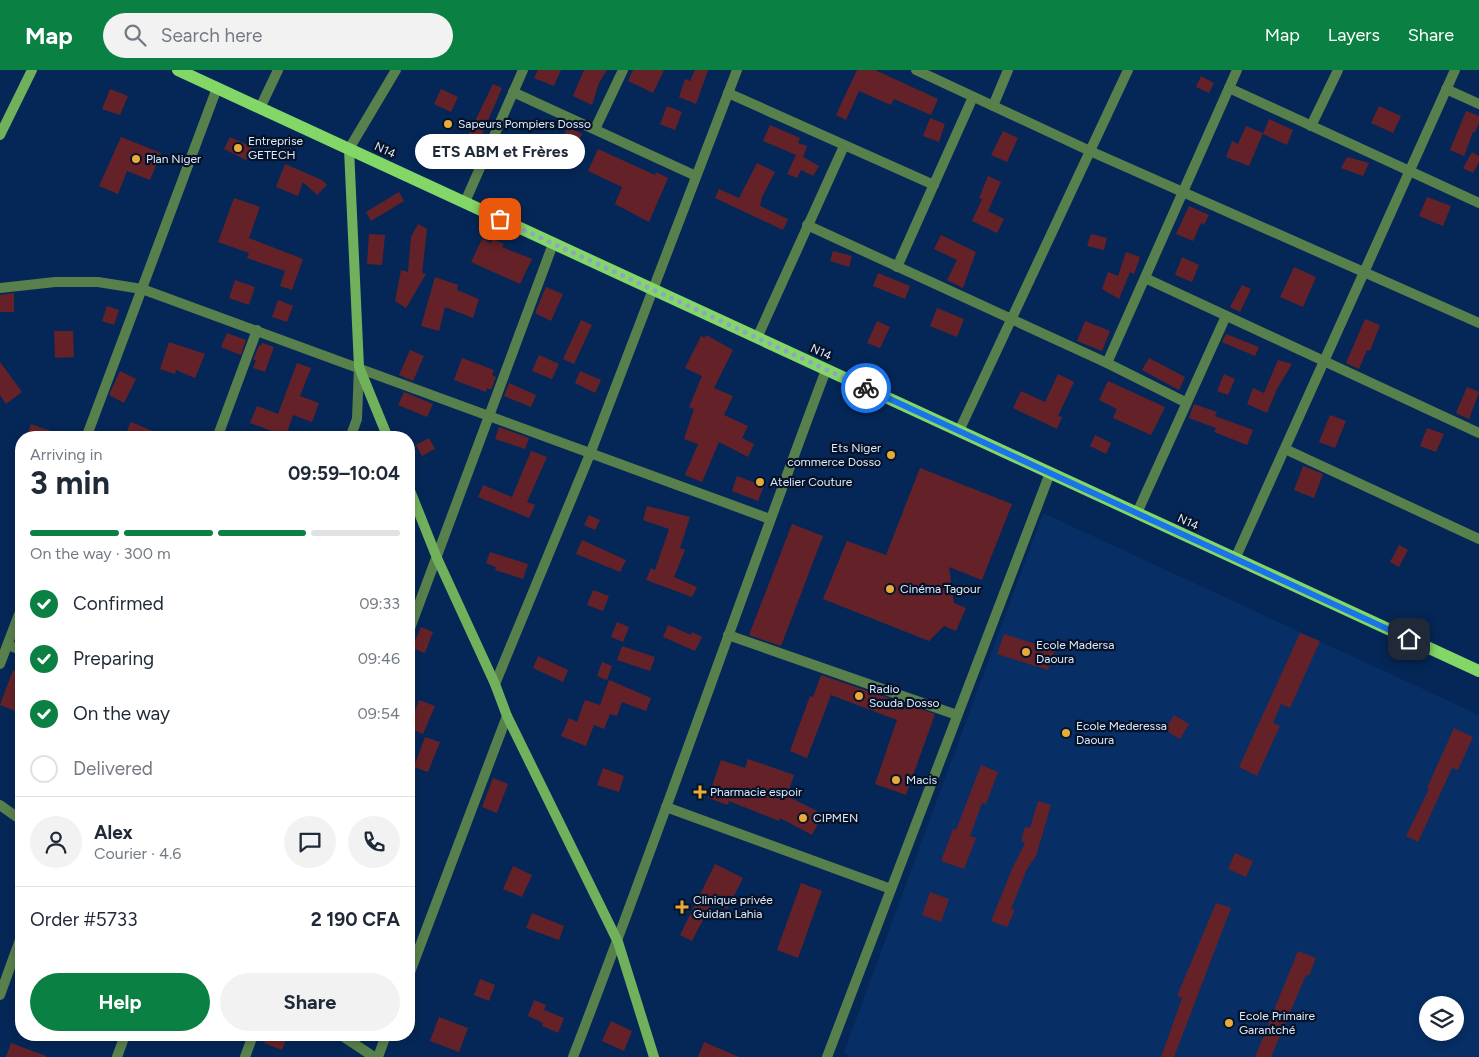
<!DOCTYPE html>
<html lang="en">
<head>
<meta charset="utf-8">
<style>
	body { margin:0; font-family:Figtree,sans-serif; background:#f2f2f3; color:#1f2937; height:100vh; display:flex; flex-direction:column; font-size:19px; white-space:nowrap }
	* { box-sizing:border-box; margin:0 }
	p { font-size:16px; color:#747a83 }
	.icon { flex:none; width:28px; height:28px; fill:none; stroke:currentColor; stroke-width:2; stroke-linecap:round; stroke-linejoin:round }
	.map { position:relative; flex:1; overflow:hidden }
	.panel { position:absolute; left:15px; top:361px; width:400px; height:610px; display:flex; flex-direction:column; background:#fff; border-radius:20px; box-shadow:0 2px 8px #0003 }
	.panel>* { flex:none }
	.tools { position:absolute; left:1419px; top:926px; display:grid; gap:10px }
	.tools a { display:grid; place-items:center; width:45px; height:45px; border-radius:50%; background:#fff; box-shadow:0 2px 8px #0003; font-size:25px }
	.pin { position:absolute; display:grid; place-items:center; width:42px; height:42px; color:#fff; margin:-21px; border-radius:10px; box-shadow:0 2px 8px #0006 }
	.courier { position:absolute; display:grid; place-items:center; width:50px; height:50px; margin:-25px; border:4px solid #1a73e8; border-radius:50%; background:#fff; color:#222; box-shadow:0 1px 6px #0007 }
	.bubble { position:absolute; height:35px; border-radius:18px; background:#fff; box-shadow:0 2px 8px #0003; font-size:16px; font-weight:700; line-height:35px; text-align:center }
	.overview em { font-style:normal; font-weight:700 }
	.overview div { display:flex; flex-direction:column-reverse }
	.overview { display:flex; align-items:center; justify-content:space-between; height:85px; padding:0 15px }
	h1 { font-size:32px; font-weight:700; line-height:38px }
	.bar { display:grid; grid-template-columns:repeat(4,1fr); gap:8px 5px; align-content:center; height:60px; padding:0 15px }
	.bar i { height:6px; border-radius:4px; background:#e0e1e3 }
	.bar .on { background:#0b8043 }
	.bar p { grid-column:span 4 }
	.line { display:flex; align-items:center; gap:12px; padding:0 15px; border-top:1px solid #e0e1e3 }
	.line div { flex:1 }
	.round { display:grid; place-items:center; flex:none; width:52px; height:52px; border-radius:26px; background:#f2f2f3 }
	ol { padding:0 15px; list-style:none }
	li { display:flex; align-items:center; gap:15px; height:55px }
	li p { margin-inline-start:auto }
	li .icon { padding:5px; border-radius:50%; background:#0b8043; color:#fff; stroke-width:4 }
	li:last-child { color:#747a83 }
	li i { width:28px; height:28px; border:2px solid #e0e1e3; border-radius:50% }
	.button { display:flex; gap:10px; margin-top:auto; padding:10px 15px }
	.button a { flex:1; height:58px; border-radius:30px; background:#0b8043; color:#fff; font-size:20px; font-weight:700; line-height:58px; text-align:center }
	.button a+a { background:#f2f2f3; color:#1f2937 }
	header { display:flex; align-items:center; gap:30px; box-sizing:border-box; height:70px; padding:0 25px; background:#0b8043; color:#fff }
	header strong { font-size:24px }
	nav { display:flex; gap:28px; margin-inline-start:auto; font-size:18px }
	.search { width:350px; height:45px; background:#f2f2f3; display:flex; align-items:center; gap:12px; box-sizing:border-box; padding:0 18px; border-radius:28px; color:#747a83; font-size:19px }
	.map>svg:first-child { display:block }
	.built { fill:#072e65; fill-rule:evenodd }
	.building { fill:#642228 }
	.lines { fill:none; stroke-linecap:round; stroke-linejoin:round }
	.street { stroke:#58804c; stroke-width:10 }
	.secondary { stroke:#71b15b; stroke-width:10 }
	.primary { stroke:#83d766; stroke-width:12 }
	.done { stroke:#91a5c2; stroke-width:5; stroke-dasharray:0 9 }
	.route { stroke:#1a73e8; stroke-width:6 }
	.poi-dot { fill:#e9ab38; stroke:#051227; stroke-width:2 }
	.labels { text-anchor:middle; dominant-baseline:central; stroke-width:4.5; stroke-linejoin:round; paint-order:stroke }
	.poi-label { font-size:12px; fill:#dde9fc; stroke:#051227; text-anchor:start }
	.street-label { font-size:12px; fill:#dde9fc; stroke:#051227 }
</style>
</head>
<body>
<header>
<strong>Map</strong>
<div class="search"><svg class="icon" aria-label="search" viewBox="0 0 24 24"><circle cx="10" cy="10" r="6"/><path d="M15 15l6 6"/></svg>Search here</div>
<nav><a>Map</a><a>Layers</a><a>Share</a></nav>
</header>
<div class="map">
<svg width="1479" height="987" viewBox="0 0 1479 987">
	<rect width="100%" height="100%" fill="#052757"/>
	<path class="built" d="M1043,443L1479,645V987H849L844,982ZM1428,935H1455V962H1428Z"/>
	<g class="building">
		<polygon points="538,0 561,0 554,16 534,8"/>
		<polygon points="584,0 607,0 599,13 592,35 573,26"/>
		<polygon points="633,0 664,0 653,23 628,11"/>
		<polygon points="695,0 708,0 696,34 679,27 685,9 690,11"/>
		<polygon points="857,0 875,0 938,29 931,45 894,29 891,35 859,21 846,50 836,45"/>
		<polygon points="1201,6 1214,13 1209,23 1196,17"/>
		<polygon points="493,14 502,18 471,90 459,84"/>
		<polygon points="110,19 128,26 120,45 102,39"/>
		<polygon points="441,19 458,27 451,42 434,34"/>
		<polygon points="667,36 682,42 675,60 660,54"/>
		<polygon points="1379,36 1401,46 1393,63 1371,53"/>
		<polygon points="1466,41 1479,46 1479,53 1475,62 1473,62 1464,86 1450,80"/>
		<polygon points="930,48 945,54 939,72 923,66"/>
		<polygon points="1269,49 1293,60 1287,75 1263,64"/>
		<polygon points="770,55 800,68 798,73 807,76 803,87 819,96 813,106 801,100 797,108 787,104 796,85 763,71"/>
		<polygon points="1246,56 1263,63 1249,96 1226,87 1232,71 1238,74"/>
		<polygon points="568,57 582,64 577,76 562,69"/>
		<polygon points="1003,61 1018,68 1007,92 991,85"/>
		<polygon points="121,67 161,83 150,110 127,101 118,124 99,116"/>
		<polygon points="230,67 252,77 246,90 224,79"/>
		<polygon points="547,72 559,77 551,95 540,90"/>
		<polygon points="598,79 655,105 656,102 668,108 649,152 615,134 622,117 588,101"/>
		<polygon points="1472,82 1479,86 1479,92 1473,103 1463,98"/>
		<polygon points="1347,87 1369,93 1363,106 1341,98"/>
		<polygon points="757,93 775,102 762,127 760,136 788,149 783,160 715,128 719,119 739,128"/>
		<polygon points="285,94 322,110 327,115 317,125 303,112 298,126 276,117"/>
		<polygon points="988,106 1001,112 988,141 1004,149 997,163 972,151 982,129 979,128"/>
		<polygon points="399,122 404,131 371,151 366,142"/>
		<polygon points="1427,127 1451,136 1443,156 1419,146"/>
		<polygon points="234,128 260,137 249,168 303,189 292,220 280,216 285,201 247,188 249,183 218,172"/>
		<polygon points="1189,136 1209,145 1204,155 1201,153 1193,171 1176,164"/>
		<polygon points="418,154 427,159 422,203 426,204 406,238 395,231 401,200 408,202 411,167"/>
		<polygon points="369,164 385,165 382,195 367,194"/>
		<polygon points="1091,164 1107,168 1104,180 1087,176"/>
		<polygon points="941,165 976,182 963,218 947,210 957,190 934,179"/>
		<polygon points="482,169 491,173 493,169 504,174 502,177 532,189 520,214 471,192"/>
		<polygon points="833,181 852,186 849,197 830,191"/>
		<polygon points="1126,182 1140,187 1134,204 1130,202 1119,229 1102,219 1108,202 1118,206"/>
		<polygon points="1182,187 1199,195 1192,212 1175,205"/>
		<polygon points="1294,197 1316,207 1303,237 1280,227"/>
		<polygon points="878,203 910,216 905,229 873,216"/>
		<polygon points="435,207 458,215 457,220 479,229 473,248 445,237 439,261 421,256"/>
		<polygon points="235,210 255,217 249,235 229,228"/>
		<polygon points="1242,215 1251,219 1240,242 1230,237"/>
		<polygon points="546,217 563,224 551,251 535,243"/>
		<polygon points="14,223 14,242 0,242 0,225"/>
		<polygon points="278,230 293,236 287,252 272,247"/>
		<polygon points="107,236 119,240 114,255 102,251"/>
		<polygon points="937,238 964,249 957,267 930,256"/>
		<polygon points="1365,249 1380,255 1370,281 1367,280 1359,299 1346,293"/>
		<polygon points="581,250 592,255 574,294 563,289"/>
		<polygon points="877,251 890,257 880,278 867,273"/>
		<polygon points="1085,251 1110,261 1102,281 1077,271"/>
		<polygon points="54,261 73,261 74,287 55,288"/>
		<polygon points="227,263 246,270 241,285 221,277"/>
		<polygon points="1226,264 1259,277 1255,286 1222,272"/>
		<polygon points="706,265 733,280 714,318 733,326 724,345 748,356 742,368 754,374 748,387 719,372 702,412 685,405 698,374 684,369 694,339 689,337 702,306 685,298 701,266 705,268"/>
		<polygon points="169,272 205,284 195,308 176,300 175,304 160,299"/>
		<polygon points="262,273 274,277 265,302 253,298 256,290 253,290 259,275 261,276"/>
		<polygon points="410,280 424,286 413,311 399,305"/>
		<polygon points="539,285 559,294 552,309 532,301"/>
		<polygon points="462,288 494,300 492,305 496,307 491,320 487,318 486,322 454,310"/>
		<polygon points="1149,288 1185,307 1179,320 1142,300"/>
		<polygon points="1278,290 1292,294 1277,319 1267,343 1247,334 1253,318 1264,323"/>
		<polygon points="0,292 22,322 6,334 0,325"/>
		<polygon points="297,293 311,298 300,326 319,333 312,352 293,345 286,366 250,353 257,336 278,344"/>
		<polygon points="120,301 136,309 124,333 109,325"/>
		<polygon points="580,301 601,310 595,323 575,313"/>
		<polygon points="1058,304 1074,312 1058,346 1062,347 1057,359 1013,338 1021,321 1045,332"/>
		<polygon points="1224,304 1235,309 1228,325 1217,321"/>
		<polygon points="1108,311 1165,337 1151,365 1113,348 1117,339 1099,330"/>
		<polygon points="509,313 536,325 531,337 504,326"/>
		<polygon points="1467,317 1479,322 1469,349 1456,343"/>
		<polygon points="404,322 433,334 427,347 398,335"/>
		<polygon points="1194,334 1217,342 1215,346 1253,360 1247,375 1214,362 1216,358 1189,348"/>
		<polygon points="1330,345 1346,351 1335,378 1319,372"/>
		<polygon points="131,352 167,367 167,368 124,368"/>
		<polygon points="31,354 65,366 65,368 26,368"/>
		<polygon points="499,357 529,368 525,379 495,369"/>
		<polygon points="1427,358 1444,364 1436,382 1420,376"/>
		<polygon points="1095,365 1111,373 1106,384 1090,376"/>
		<polygon points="429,368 435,379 422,386 416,375"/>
		<polygon points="531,381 547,387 527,432 535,435 529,448 478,427 483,415 512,427"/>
		<polygon points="1303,396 1323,404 1314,428 1294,420"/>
		<polygon points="920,398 1012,434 982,510 949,497 954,533 966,538 956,561 944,556 929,571 823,529 847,471 886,485"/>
		<polygon points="737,406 764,416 758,431 732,421"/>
		<polygon points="647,436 690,447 680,478 685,480 674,507 697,517 692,527 646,510 651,498 655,500 669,459 643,450"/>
		<polygon points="589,445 600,450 595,460 584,455"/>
		<polygon points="792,454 823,466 781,576 749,565"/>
		<polygon points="582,470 626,490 620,502 576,484"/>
		<polygon points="1399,475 1408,480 1399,497 1390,492"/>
		<polygon points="490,482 528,494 523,509 495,500 496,497 486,493"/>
		<polygon points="593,520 609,526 603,541 587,535"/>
		<polygon points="617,552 629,557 623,572 611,567"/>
		<polygon points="668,555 691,565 692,562 702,567 695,581 663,567"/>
		<polygon points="421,557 433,562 425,583 412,578"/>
		<polygon points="1300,563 1320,571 1290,638 1281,634 1273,653 1280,656 1257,706 1239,697"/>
		<polygon points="1004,564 1055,580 1048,600 997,584"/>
		<polygon points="622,576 655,587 650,601 617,590"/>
		<polygon points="538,586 568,600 563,612 533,598"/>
		<polygon points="602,592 612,596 607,610 597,606"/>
		<polygon points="13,600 21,603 21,643 0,635"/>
		<polygon points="821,605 935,644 906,725 875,714 897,650 831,625 807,688 790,681 810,626 813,627"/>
		<polygon points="609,610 651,628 646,641 622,632 617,646 610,644 604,659 594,655 586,676 561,666 569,648 577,652 585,630 600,635"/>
		<polygon points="419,630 435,636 423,664 409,658"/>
		<polygon points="1174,645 1189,654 1180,669 1165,660"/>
		<polygon points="1454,658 1473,667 1458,700 1452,698 1418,772 1406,766 1429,719 1427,718"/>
		<polygon points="425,667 440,672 428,702 414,697"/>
		<polygon points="748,689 794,705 787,726 823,744 812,765 780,748 779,751 729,731 728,735 708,728 721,690 745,698"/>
		<polygon points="981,695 998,702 986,734 982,733 970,766 976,768 964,799 941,791 953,759 956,760"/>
		<polygon points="603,698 624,706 619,722 597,715"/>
		<polygon points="493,708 508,714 497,743 482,737"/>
		<polygon points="1038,731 1051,735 1036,786 1027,799 1011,839 1015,840 1007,857 991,851 1012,799 1025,773 1021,771 1025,757 1030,758"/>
		<polygon points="1235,783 1253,791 1246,807 1228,799"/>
		<polygon points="715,794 743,808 727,839 712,832 692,871 680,865"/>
		<polygon points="513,796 532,805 522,827 503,819"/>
		<polygon points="801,813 822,821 798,888 777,880"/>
		<polygon points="930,822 949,829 941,852 922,845"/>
		<polygon points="1216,833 1231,838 1174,987 1161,987 1182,928 1177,926"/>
		<polygon points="532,843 564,856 559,870 526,858"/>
		<polygon points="1298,881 1316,888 1309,906 1306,905 1271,987 1255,987"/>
		<polygon points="480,909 495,915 489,931 474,925"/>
		<polygon points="534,930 546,935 544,940 564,948 558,963 542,956 543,953 528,946"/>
		<polygon points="439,947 468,958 459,982 430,971"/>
		<polygon points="611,951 632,961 624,981 602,971"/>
		<polygon points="268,965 288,965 282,980 264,973"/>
		<polygon points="704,972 739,987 698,987"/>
		<polygon points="11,973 46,986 46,987 6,987"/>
	</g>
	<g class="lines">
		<g class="street">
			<polyline points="916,0 1090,81 1479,253"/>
			<polyline points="1229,18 1479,133"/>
			<polyline points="1446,19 1479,34"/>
			<polyline points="513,22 696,106"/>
			<polyline points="728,23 934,115"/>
			<polyline points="993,36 1008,0"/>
			<polyline points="260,38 278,0"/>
			<polyline points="1311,56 1338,0"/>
			<polyline points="595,59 623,0"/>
			<polyline points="349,79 396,0"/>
			<polyline points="465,132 523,0"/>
			<polyline points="807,155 1107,293 1185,332"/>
			<polyline points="897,197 973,27"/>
			<polyline points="1145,208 1479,363"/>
			<polyline points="0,218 55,212 98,212 142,219 770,449"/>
			<polyline points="757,268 844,76"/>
			<polyline points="1107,293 1237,0"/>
			<polyline points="959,361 1128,0"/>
			<polyline points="86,368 217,18"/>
			<polyline points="217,368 257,260"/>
			<polyline points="350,368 357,349 359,297"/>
			<polyline points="1285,379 1479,469"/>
			<polyline points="1137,443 1226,246"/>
			<polyline points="1235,489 1455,0"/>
			<polyline points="409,561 553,174"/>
			<polyline points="728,565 957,645"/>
			<polyline points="8,575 21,580"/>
			<polyline points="0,594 21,539"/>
			<polyline points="495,614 590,384 737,0"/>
			<polyline points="0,735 21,750"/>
			<polyline points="666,737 891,819"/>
			<polyline points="409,905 507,646"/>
			<polyline points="0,925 21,867"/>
			<polyline points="341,965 374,987"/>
			<polyline points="117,987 125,965"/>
			<polyline points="245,987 253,965"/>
			<polyline points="378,987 386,965"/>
			<path d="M573,987C661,759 740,528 826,300"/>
			<polyline points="827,987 1050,403"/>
		</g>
		<g class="secondary">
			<polyline points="0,65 32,0"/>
			<polyline points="349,79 359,297 388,368"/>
			<polyline points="409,418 437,488 495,614 507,646 618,872 654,987"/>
		</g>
		<polyline class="primary" points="178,0 1479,601"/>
	</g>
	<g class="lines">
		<polyline class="done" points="500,149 866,318"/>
		<polyline class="route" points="866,318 1409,569"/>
	</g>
	<g class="poi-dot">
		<circle cx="448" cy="54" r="5"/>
		<circle cx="238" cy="78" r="5"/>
		<circle cx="136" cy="89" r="5"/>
		<circle cx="891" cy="385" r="5"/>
		<circle cx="760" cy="412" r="5"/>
		<circle cx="890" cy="519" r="5"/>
		<circle cx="1026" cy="582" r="5"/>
		<circle cx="859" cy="626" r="5"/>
		<circle cx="1066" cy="663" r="5"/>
		<circle cx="896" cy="710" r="5"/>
		<path d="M697.5 714.5h5v5h5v5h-5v5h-5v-5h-5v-5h5z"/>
		<circle cx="803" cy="748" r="5"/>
		<path d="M679.5 829.5h5v5h5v5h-5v5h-5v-5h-5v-5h5z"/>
		<circle cx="1229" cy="953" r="5"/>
	</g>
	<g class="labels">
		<g class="poi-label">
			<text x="458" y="54">Sapeurs Pompiers Dosso</text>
			<text x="248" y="71">Entreprise<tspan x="248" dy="14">GETECH</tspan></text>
			<text x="146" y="89">Plan Niger</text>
			<text x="881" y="378" text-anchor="end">Ets Niger<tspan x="881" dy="14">commerce Dosso</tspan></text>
			<text x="770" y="412">Atelier Couture</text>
			<text x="900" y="519">Cinéma Tagour</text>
			<text x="1036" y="575">Ecole Madersa<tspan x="1036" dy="14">Daoura</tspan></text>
			<text x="869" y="619">Radio<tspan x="869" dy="14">Souda Dosso</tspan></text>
			<text x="1076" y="656">Ecole Mederessa<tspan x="1076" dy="14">Daoura</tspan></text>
			<text x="906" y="710">Macis</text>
			<text x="710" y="722">Pharmacie espoir</text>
			<text x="813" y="748">CIPMEN</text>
			<text x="693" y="830">Clinique privée<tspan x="693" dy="14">Guidan Lahia</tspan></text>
			<text x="1239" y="946">Ecole Primaire<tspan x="1239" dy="14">Garantché</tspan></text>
		</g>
		<g class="street-label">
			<text transform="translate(385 80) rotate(25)">N14</text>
			<text transform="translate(821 282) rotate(25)">N14</text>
			<text transform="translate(1188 452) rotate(25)">N14</text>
		</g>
	</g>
</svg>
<div class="tools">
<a><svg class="icon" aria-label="layers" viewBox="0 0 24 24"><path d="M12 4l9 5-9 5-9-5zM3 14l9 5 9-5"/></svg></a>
</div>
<div class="pin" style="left:500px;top:149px;background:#ea580c"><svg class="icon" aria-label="bag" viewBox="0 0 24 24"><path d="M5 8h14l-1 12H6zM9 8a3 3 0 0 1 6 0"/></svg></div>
<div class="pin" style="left:1409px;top:569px;background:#1f2937"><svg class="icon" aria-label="home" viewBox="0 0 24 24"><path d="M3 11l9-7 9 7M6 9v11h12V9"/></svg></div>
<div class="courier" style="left:866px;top:318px"><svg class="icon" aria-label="bike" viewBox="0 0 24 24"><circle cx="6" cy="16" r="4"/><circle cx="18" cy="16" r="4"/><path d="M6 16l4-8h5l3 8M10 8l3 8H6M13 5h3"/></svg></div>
<div class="bubble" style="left:415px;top:64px;width:170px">ETS ABM et Frères</div>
<section class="panel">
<div class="overview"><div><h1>3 min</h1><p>Arriving in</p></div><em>09:59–10:04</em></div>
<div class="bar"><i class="on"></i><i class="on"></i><i class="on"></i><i></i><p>On the way · 300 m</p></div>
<ol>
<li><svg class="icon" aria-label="check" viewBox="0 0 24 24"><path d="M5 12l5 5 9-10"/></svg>Confirmed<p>09:33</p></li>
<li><svg class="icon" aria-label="check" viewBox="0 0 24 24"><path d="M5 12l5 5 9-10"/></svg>Preparing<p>09:46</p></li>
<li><svg class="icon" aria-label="check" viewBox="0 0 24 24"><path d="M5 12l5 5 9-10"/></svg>On the way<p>09:54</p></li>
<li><i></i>Delivered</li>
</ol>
<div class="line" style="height:90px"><a class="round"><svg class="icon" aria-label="person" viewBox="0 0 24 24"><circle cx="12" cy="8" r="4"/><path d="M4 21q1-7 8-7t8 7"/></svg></a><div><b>Alex</b><p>Courier · 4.6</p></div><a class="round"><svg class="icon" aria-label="chat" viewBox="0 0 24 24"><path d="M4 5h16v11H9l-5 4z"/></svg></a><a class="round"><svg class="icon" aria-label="phone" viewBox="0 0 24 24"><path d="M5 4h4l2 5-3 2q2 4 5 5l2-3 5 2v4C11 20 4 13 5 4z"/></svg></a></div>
<div class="line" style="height:65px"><div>Order #5733</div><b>2 190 CFA</b></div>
<div class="button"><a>Help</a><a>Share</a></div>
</section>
</div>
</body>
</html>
